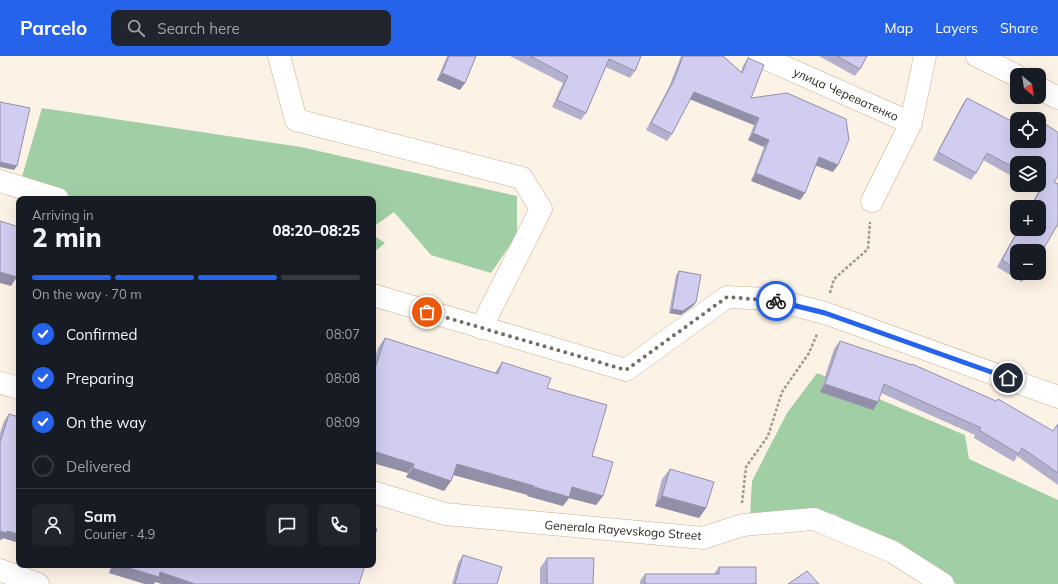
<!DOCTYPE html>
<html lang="en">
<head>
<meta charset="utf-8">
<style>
	body { margin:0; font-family:Mulish,sans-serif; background:#20242c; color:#f1f3f6; height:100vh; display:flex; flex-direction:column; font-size:15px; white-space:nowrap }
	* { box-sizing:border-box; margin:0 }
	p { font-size:13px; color:#9ea1a6 }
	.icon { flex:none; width:22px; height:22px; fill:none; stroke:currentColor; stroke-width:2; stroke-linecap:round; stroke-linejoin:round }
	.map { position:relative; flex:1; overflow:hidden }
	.details { position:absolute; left:16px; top:140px; width:360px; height:372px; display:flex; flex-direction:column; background:#171b24; border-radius:8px; box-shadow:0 4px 16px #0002 }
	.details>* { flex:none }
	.needle { width:26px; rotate:150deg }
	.controls { position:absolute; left:1010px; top:12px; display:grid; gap:8px }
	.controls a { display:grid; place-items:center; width:36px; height:36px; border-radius:8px; background:#171b24; box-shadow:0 4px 16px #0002; font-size:20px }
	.pin { position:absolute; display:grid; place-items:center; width:34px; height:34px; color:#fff; margin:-17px; border:2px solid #fff; border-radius:50%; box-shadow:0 1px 4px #0007 }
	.courier { position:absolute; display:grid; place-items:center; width:40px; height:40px; margin:-20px; border:3px solid #2563eb; border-radius:50%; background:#fff; color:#222; box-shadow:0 1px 5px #0007 }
	.head em { font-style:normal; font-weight:800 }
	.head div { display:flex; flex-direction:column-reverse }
	.head { display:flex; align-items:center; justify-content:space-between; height:68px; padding:0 16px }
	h1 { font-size:26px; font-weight:800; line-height:30px }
	.bar { display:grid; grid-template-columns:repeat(4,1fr); gap:6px 4px; align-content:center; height:48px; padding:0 16px }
	.bar i { height:5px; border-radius:3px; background:#363941 }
	.bar .selected { background:#2563eb }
	.bar p { grid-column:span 4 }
	.line { display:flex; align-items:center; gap:10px; padding:0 16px; border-top:1px solid #363941 }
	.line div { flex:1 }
	.round { display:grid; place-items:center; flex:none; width:42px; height:42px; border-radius:8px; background:#20242c }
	ol { padding:0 16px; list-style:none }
	li { display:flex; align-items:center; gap:12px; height:44px }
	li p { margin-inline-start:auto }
	li .icon { padding:4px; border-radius:50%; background:#2563eb; color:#fff; stroke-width:4 }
	li:last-child { color:#9ea1a6 }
	li i { width:22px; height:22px; border:2px solid #363941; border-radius:50% }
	header { display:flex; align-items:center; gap:24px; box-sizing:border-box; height:56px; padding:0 20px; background:#2563eb; color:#fff }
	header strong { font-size:19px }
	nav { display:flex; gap:22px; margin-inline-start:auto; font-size:14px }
	.search { width:280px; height:36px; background:#20242c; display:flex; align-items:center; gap:10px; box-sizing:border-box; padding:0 14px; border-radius:8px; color:#9ea1a6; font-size:15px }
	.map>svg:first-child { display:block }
	.forest { fill:#a1cfa5 }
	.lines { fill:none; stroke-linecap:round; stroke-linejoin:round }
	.minor-casing { stroke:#c8b193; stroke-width:23 }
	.path { stroke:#a39a8e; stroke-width:2.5; stroke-dasharray:3 2; stroke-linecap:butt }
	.minor { stroke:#fff; stroke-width:22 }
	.wall { fill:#b3b0ce }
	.shaded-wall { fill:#9290a8 }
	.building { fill:#d0cdf0; stroke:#9290a8 }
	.done { stroke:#776e62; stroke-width:4; stroke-dasharray:0 7.2 }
	.route { stroke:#2563eb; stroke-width:5 }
	.labels { text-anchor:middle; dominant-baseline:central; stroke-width:3; stroke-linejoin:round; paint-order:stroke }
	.street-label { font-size:12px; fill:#30271b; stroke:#fff }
</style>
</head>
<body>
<header>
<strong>Parcelo</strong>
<div class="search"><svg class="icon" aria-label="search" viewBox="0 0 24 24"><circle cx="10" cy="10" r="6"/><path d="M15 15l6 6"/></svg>Search here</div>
<nav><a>Map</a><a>Layers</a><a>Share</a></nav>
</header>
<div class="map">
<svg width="1058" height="528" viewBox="0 0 1058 528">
	<rect width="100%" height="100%" fill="#fcf2e6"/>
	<g class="forest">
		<polygon points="42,52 301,91 517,140 517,179 491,217 431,199 394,156 373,171 373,143 81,143 21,124"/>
		<polygon points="373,179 385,187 373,197"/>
		<polygon points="817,317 965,379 969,403 1058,444 1058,528 957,528 834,458 750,460 752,425 787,357"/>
	</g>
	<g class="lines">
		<defs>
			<g id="minor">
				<polyline points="279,0 296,64 522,122 541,153 481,272"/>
				<polyline points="760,0 911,67"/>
				<polyline points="977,0 1017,20"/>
				<polyline points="1039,32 1058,42"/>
				<polyline points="0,125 58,143"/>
				<polyline points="872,145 911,67 925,0"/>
				<polyline points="373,239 626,314 727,241 770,243 825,257 1058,341"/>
				<polyline points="0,327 19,332"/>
				<polyline points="373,436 445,458 703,482 743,469 814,463 893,496 943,528"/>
				<polyline points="0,514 38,528"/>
			</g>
		</defs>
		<use href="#minor" class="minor-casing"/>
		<g class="path">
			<polyline points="830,237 834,223 868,193 870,166"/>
			<polyline points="742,447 746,411 768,380 782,336 809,297 817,278"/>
		</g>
		<use href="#minor" class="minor"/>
	</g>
	<g class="wall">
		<polygon points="447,0 476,0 460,34 437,24"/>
		<polygon points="510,0 641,0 635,15 630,22 606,11 586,57 581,64 552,51 563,27"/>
		<polygon points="681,0 723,0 741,16 743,10 748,2 751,42 833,116 816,109 805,137 800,144 751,125 764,91 748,84 754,69 690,43 672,78 667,85 646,74 669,31"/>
		<polygon points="819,0 867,0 860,13 855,20"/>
		<polygon points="967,42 1017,68 1017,85 1039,85 1039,64 1056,75 1058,77 1058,120 1054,126 1058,128 1058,168 1039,200 1039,195 1017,195 1017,217 1028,217 1022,226 997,211 1018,173 1039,173 1039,151 1030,151 1039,134 1029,129 1039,129 1039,107 1017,107 1017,123 983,104 976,117 971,124 933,104 962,49"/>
		<polygon points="679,215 696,246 693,250 681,259 669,257 676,219"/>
		<polygon points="385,282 495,317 496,315 502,306 547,332 592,400 603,440 596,449 569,442 563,450 527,440 528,439 453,419 451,425 444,435 406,421 408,417 373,407 373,308 378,292"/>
		<polygon points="840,285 1053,375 1058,368 1058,429 1017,400 1014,406 974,382 975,379 881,337 878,346 873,354 820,336 834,293"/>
		<polygon points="9,358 19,361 19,487 3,482 1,484 0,484 0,377 4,365"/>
		<polygon points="670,413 706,452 699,462 655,450 662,423"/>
		<polygon points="463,499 497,528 452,528 458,507"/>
		<polygon points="547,502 593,528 540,528 540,512"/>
		<polygon points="111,509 365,509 155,526 154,528 145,528 109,517"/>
		<polygon points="719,511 756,528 640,528 640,525 645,518 714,518"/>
	</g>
	<g class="shaded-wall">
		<polygon points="442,17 465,27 460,34 437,24"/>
		<polygon points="694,36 759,62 754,69 689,43"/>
		<polygon points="753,77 769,84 764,91 748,84"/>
		<polygon points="819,101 838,109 833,116 814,109"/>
		<polygon points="0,106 17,110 14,114 0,111"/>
		<polygon points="756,117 805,137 800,144 751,125"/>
		<polygon points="0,216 17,221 11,230 0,227"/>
		<polygon points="696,246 693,250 681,259 669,257 672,253"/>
		<polygon points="825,328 878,346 873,354 820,336"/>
		<polygon points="373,395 414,408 408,417 373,407"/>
		<polygon points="457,408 534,430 528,439 450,418"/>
		<polygon points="413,412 451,425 444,435 406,421"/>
		<polygon points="534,431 572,431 603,440 596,449 569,442 563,450 527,440"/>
		<polygon points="662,440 706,452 699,462 655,450"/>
		<polygon points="0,475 7,475 19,478 19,487 3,482 1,484 0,484"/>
		<polygon points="114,509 119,509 160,516 195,528 162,528 155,526 154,528 145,528 109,517"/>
	</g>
	<g class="building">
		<polygon points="449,0 476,0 465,27 442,17"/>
		<polygon points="530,0 641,0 635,15 609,3 586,57 557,44 568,20"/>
		<polygon points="683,0 723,0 742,17 748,2 764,9 751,42 787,37 846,63 849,84 838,109 819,101 805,137 756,117 769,84 753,77 759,62 694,36 672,78 651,67 674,24"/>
		<polygon points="837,0 867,0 860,13"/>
		<polygon points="967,42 1017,68 1017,85 1039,85 1039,64 1056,75 1058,77 1058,120 1054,126 1058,128 1058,168 1039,200 1039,195 1017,195 1017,213 1002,204 1019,173 1039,173 1039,151 1031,151 1044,127 1039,124 1039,107 1017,107 1017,113 987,97 976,117 938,96"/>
		<polygon points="0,46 30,52 17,110 0,106"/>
		<polygon points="1030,59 1037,63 1028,63"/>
		<polygon points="0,165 19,171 19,215 17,221 0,216"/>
		<polygon points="679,215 701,219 696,246 683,255 672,253"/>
		<polygon points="1024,217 1028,217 1027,219"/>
		<polygon points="385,282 498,318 502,306 551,322 547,332 607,349 592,400 613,406 603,440 572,431 569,441 534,431 534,430 457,408 451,425 413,412 414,408 373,395 373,319"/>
		<polygon points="840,285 912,309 912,308 996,345 998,343 1053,375 1058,368 1058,417 1022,392 1019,398 979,374 981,372 884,328 878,346 825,328"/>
		<polygon points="9,358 19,361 19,478 7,475 7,477 0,475 0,386"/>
		<polygon points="670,413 714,426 706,452 662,440"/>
		<polygon points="373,472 377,473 373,485"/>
		<polygon points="463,499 502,511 497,528 455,528"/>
		<polygon points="547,502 594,502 593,528 547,528"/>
		<polygon points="119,509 365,509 359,528 195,528 160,516 159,521"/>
		<polygon points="719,511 756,511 756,528 645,528 645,518 719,518"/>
		<polygon points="807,515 819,528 788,528"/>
	</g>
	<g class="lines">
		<polyline class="done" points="427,256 626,314 727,241 776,245"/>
		<polyline class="route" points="776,245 825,257 1008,322"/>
	</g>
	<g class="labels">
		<g class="street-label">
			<text transform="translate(846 38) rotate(24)">улица Череватенко</text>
			<text transform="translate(623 474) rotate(4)">Generala Rayevskogo Street</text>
		</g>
	</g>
</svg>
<div class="controls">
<a><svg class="needle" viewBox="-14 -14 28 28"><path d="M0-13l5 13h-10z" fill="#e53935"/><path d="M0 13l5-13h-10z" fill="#9ea1a6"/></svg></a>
<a><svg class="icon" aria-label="locate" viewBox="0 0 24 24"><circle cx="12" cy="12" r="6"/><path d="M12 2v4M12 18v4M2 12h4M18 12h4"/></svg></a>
<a><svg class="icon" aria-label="layers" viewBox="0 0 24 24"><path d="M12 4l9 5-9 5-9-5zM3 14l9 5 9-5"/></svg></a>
<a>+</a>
<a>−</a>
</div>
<div class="pin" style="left:427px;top:256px;background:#ea580c"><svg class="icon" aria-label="bag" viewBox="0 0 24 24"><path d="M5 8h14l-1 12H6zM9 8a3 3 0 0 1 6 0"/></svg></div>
<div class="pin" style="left:1008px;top:322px;background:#1f2937"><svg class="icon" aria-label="home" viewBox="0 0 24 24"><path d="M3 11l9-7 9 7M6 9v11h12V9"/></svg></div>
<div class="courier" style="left:776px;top:245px"><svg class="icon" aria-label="bike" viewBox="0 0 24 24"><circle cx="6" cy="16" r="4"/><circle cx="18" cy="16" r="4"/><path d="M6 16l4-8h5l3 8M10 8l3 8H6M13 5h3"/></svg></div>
<section class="details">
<div class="head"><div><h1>2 min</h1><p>Arriving in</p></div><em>08:20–08:25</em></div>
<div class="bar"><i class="selected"></i><i class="selected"></i><i class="selected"></i><i></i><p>On the way · 70 m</p></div>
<ol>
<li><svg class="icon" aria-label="check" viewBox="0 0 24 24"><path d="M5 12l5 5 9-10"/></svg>Confirmed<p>08:07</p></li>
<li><svg class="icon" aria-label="check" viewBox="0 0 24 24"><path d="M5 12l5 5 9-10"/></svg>Preparing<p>08:08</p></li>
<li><svg class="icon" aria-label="check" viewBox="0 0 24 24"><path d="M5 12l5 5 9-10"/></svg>On the way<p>08:09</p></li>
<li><i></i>Delivered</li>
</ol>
<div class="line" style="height:72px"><a class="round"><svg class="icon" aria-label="person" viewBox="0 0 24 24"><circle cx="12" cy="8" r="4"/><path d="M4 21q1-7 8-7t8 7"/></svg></a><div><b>Sam</b><p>Courier · 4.9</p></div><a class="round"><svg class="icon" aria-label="chat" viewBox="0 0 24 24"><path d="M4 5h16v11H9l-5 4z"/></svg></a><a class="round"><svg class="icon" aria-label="phone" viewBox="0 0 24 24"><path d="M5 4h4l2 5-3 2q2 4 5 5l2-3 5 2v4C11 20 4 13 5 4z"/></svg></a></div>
</section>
</div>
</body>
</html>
